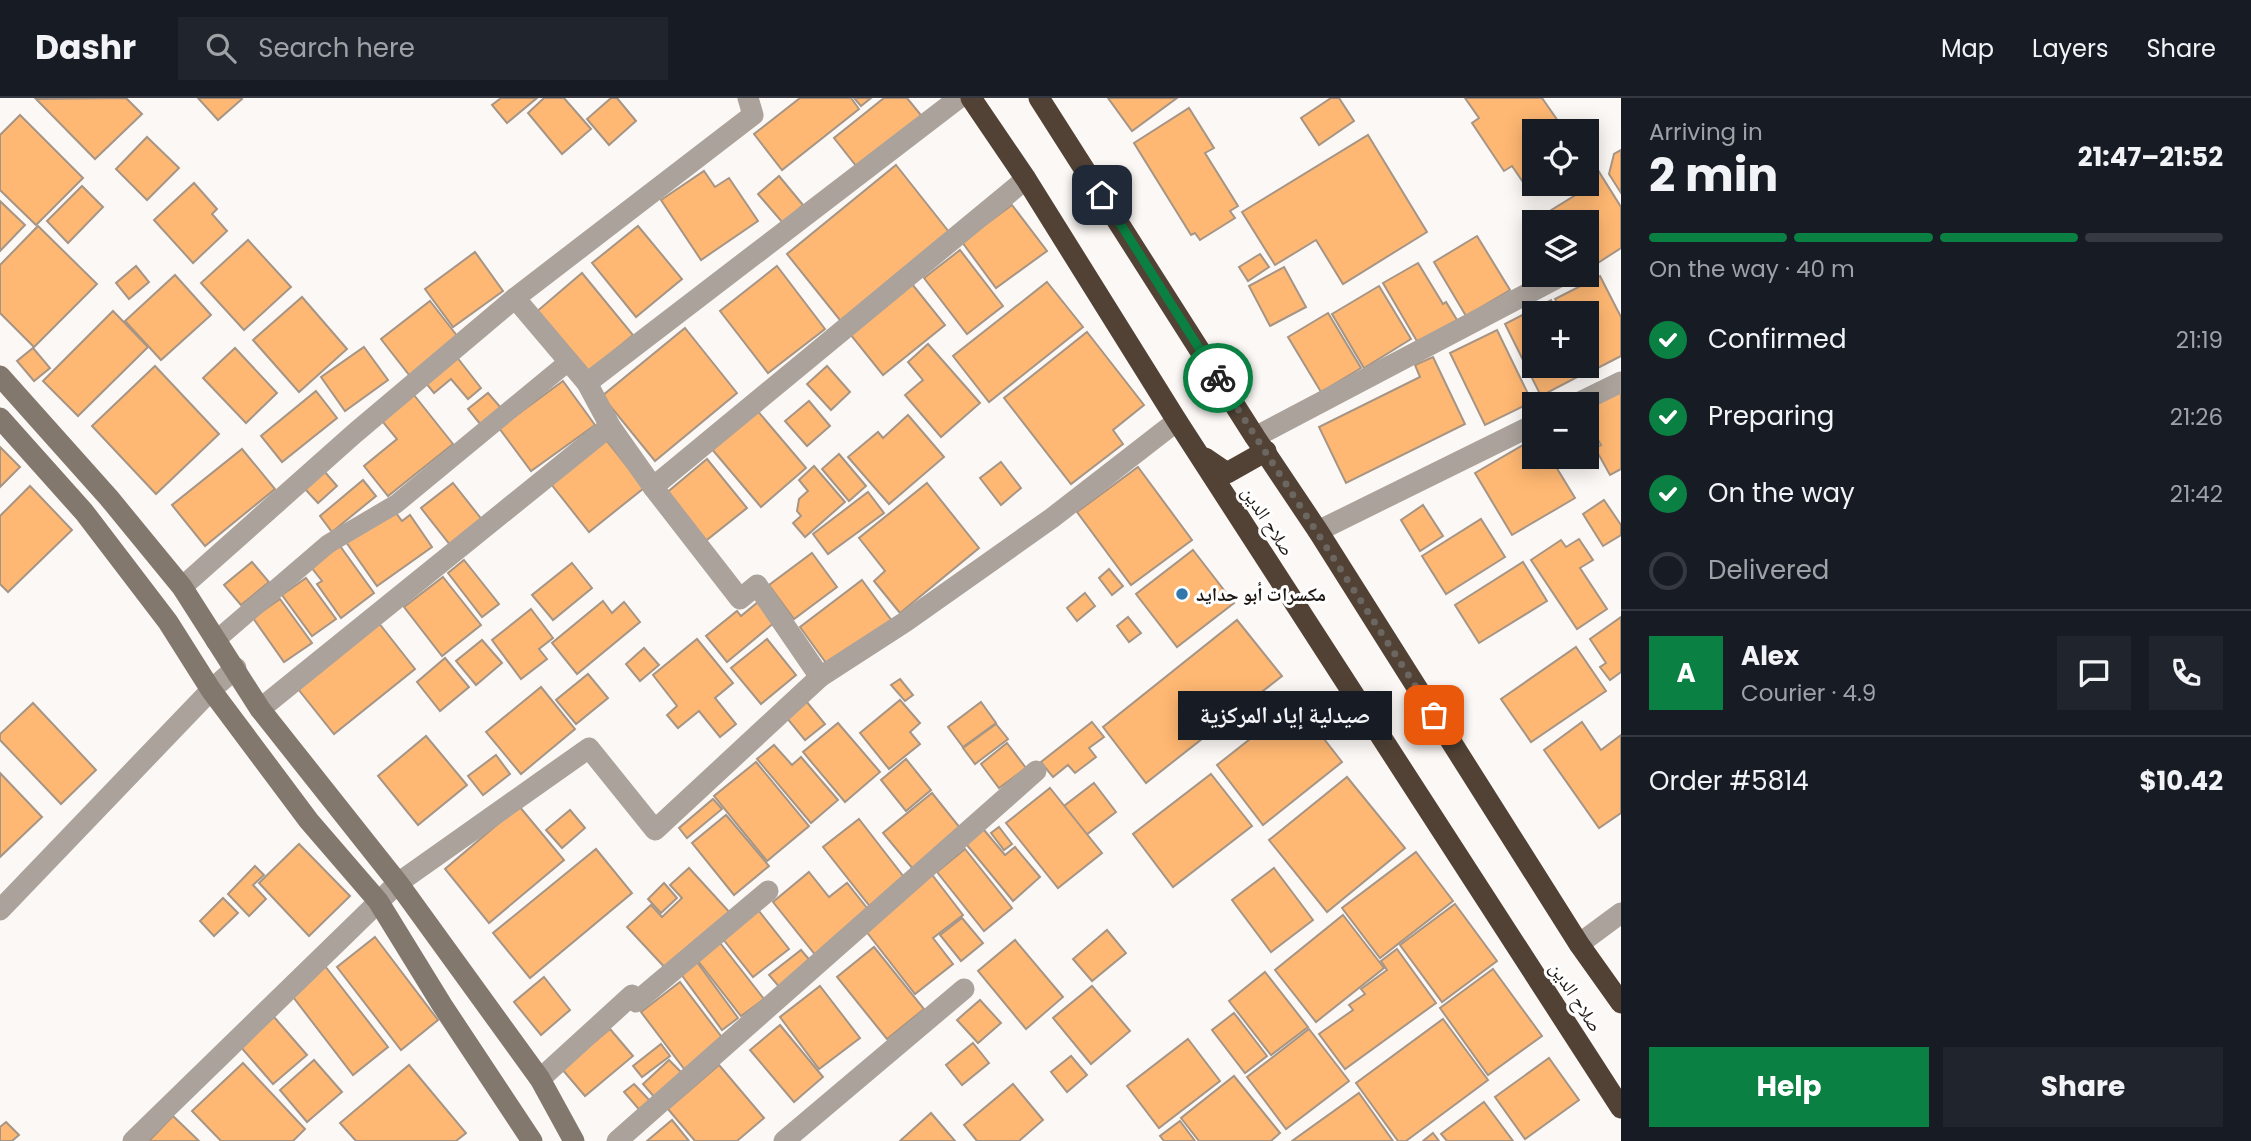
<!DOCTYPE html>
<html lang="en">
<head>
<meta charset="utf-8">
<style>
	body { margin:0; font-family:Poppins,"Noto Naskh Arabic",sans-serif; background:#20242c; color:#f1f3f6; height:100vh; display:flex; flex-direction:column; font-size:26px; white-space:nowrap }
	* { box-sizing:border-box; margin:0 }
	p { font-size:23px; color:#9ea1a6 }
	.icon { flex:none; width:38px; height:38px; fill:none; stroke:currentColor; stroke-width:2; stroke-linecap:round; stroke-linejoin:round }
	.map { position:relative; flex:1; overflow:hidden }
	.panel { display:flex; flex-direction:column; background:#171b24; width:630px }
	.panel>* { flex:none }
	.buttons { position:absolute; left:1522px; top:21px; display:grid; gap:14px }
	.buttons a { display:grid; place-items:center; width:77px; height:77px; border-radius:0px; background:#171b24; box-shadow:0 4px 18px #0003; font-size:35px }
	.pin { position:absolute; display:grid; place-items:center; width:60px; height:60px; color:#fff; margin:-30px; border-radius:14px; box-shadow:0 4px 10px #0006 }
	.courier { position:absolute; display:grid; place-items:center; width:70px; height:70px; margin:-35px; border:5px solid #0b8043; border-radius:50%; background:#fff; color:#222; box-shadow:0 2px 9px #0007 }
	.bubble { position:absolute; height:49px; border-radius:0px; background:#171b24; box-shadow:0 4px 18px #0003; font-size:23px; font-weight:700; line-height:49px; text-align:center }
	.head em { font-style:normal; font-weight:700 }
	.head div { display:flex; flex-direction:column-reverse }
	.head { display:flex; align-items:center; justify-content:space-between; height:119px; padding:0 28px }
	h1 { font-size:46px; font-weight:700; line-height:52px }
	.bar { display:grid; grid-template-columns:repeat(4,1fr); gap:10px 7px; align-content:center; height:84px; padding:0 28px }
	.bar i { height:9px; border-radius:5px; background:#363941 }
	.bar .on { background:#0b8043 }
	.bar p { grid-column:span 4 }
	.line { display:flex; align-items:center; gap:18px; padding:0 28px; border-top:2px solid #363941 }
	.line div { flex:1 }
	.round { display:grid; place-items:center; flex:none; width:74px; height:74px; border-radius:0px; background:#20242c }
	ol { padding:0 28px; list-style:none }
	li { display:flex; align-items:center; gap:21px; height:77px }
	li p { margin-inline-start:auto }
	li .icon { padding:7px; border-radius:50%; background:#0b8043; color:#fff; stroke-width:4 }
	li:last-child { color:#9ea1a6 }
	li i { width:38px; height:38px; border:4px solid #363941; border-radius:50% }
	.button { display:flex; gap:14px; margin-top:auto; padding:14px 28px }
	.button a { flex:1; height:80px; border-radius:0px; background:#0b8043; color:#fff; font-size:28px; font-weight:700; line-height:80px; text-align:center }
	.button a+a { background:#20242c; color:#f1f3f6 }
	header { display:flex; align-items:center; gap:42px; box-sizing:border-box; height:98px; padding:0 35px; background:#171b24; border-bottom:2px solid #363941 }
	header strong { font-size:33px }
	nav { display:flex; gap:38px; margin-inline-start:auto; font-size:24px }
	.search { width:490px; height:63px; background:#20242c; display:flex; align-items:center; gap:18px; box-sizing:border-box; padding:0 24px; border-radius:0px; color:#9ea1a6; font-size:26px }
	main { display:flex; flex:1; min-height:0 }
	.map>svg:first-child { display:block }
	.building { fill:#ffb873; stroke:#a69585; stroke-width:2 }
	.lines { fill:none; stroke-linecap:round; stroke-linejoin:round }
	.lane { stroke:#aaa29b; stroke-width:19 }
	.street { stroke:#aaa29b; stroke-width:21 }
	.secondary { stroke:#83786e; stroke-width:21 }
	.highway { stroke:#514235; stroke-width:21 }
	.done { stroke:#6c6661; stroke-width:7; stroke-dasharray:0 12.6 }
	.route { stroke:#0b8043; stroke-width:9 }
	.poi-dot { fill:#3278ad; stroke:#fff; stroke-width:2.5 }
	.labels { text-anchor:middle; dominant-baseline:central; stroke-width:6; stroke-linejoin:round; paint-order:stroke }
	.street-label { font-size:19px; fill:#1e1712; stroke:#fff }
	.poi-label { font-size:19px; font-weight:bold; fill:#1e1712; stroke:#fff; text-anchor:start }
</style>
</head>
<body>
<header>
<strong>Dashr</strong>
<div class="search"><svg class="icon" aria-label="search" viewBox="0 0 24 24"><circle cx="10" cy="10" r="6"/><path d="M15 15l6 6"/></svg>Search here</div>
<nav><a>Map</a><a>Layers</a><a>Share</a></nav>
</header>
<main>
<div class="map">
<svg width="1621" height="1043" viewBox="0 0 1621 1043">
	<rect width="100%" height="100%" fill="#fcf8f5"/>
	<g class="building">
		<polygon points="126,0 142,16 95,61 36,1"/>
		<polygon points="198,0 241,0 242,1 218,22"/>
		<polygon points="501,0 537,0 507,25 492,7"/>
		<polygon points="544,0 564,0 591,31 562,56 528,15"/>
		<polygon points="611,0 617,0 636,23 609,47 587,21"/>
		<polygon points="800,0 851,0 859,11 782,72 754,36"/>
		<polygon points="854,0 871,0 861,8"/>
		<polygon points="884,0 907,0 925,22 861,74 834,40"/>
		<polygon points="1108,0 1177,0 1132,33"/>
		<polygon points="1331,0 1339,0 1354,23 1319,47 1301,20"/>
		<polygon points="1465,0 1542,0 1565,33 1535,33 1535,85 1527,90 1512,68 1504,73 1472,25 1479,20"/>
		<polygon points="1189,10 1214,50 1205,55 1238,108 1230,113 1235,120 1200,142 1195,135 1191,137 1134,45"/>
		<polygon points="20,17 83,80 36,127 0,92 0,37"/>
		<polygon points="1368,37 1427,134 1343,186 1316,142 1275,167 1242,114"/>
		<polygon points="147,39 179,70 147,102 116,71"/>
		<polygon points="1621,52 1621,95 1609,76 1614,56"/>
		<polygon points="896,67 953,139 844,227 787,156"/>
		<polygon points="1596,69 1621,109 1621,150 1587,172 1587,124 1554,124 1548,114 1574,98 1567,88 1571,86 1587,86 1587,75"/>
		<polygon points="704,73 715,89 729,80 758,123 701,162 661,102"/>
		<polygon points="779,78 803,107 783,125 758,96"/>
		<polygon points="194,85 217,111 212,116 227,133 193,165 154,122"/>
		<polygon points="82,88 103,109 68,145 47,123"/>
		<polygon points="0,103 25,127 0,153"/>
		<polygon points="1012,107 1047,153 996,190 962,144"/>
		<polygon points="38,128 97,186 34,249 0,215 0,167"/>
		<polygon points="638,128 682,181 636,219 592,165"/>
		<polygon points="1477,138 1510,192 1466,218 1434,164"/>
		<polygon points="248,142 291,189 244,232 201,185"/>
		<polygon points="960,152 1003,208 967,236 924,180"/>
		<polygon points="475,154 503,193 453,229 425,191"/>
		<polygon points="1260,156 1269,169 1248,183 1239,169"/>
		<polygon points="1418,165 1443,206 1446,204 1457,222 1418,245 1383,185"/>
		<polygon points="136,168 149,184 129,201 116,185"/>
		<polygon points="777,168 825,231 768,275 720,213"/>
		<polygon points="1284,169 1306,209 1270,228 1249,188"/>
		<polygon points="582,175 633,237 586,276 535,215"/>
		<polygon points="175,177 211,217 161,262 125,223"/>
		<polygon points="1600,178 1621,219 1621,258 1592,273 1587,265 1587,215 1562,215 1555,201"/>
		<polygon points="1047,184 1083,229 989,304 953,258"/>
		<polygon points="912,186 945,227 883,277 850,236"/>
		<polygon points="1379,188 1411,241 1364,270 1332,216"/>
		<polygon points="302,199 347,251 299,294 253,242"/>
		<polygon points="1551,202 1557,215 1535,215 1535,268 1584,268 1587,274 1541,298 1505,226"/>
		<polygon points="430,203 458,239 410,278 381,241"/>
		<polygon points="113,213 148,249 78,318 43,283"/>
		<polygon points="1328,215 1361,270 1321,294 1288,239"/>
		<polygon points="685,230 737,295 655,363 602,298"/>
		<polygon points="1497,232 1532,304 1485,327 1450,255"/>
		<polygon points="1087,234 1144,307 1113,332 1123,346 1071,386 1004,300"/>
		<polygon points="928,246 980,305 941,339 905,297 923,282 908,264"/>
		<polygon points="364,249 388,282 345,313 321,279"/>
		<polygon points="33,250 50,270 34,283 17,263"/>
		<polygon points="235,250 277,295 246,325 203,280"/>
		<polygon points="456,258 481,290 468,301 451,281 434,295 425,284"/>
		<polygon points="1433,259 1465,326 1346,385 1319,329 1420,279 1415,267"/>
		<polygon points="155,268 219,336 156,396 92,328"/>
		<polygon points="827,268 850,294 831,312 807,286"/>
		<polygon points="563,283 595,327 531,373 499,330"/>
		<polygon points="1621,291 1621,371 1610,377 1595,350 1601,347 1587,322 1587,310"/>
		<polygon points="316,293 337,320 282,364 261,338"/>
		<polygon points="488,295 502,311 481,327 468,311"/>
		<polygon points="414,297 453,346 388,398 364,368 397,341 382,323"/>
		<polygon points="809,303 830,328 807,348 785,323"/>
		<polygon points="756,311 806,370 761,409 711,350"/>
		<polygon points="908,317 944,359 889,406 848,359 878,334 883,340"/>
		<polygon points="1535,340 1535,359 1550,359 1575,400 1512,437 1475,375"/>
		<polygon points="606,342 644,390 589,434 551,386"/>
		<polygon points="0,349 20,369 0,389"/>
		<polygon points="242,351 275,391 205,448 172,407"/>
		<polygon points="839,356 866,388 849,403 822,371"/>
		<polygon points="707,361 747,410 703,445 664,397"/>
		<polygon points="1001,364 1021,390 1001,407 980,380"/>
		<polygon points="814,368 845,404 805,439 793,425 801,418 797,413 799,401 808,393 799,382"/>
		<polygon points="1138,369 1192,442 1131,487 1077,414"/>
		<polygon points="324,373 337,388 318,405 305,391"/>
		<polygon points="363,382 376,398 332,434 320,418"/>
		<polygon points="453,385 483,423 451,448 421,410"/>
		<polygon points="927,385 979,450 900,515 874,483 885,473 859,440"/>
		<polygon points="30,388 72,432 8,494 0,486 0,418"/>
		<polygon points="868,394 884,415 828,456 813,436"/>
		<polygon points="1604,402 1621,427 1621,437 1603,448 1583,416"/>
		<polygon points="1423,407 1443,438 1420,453 1401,422"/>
		<polygon points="393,411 402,423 410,417 432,449 377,488 346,444"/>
		<polygon points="1481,421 1505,459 1446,496 1422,458"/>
		<polygon points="1579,441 1593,462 1580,470 1607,511 1577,531 1531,462 1561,442 1566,449"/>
		<polygon points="340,448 374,495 341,520 317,486 322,483 311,469"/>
		<polygon points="1193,452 1234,505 1177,549 1136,496"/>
		<polygon points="812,455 837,489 794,521 769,487"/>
		<polygon points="464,462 499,506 482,519 448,475"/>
		<polygon points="252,464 269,484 241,507 224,487"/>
		<polygon points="1523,464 1547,503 1479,545 1455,507"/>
		<polygon points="572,465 592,490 553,522 532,497"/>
		<polygon points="1109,471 1123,488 1112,497 1099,480"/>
		<polygon points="443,479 481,527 442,558 404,509"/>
		<polygon points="306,480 336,521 312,538 282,497"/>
		<polygon points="862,482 892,523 829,569 800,529"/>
		<polygon points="1085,495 1095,508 1077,523 1067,510"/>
		<polygon points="280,501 312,545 284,564 253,520"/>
		<polygon points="603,503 612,515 624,504 640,524 577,576 552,545"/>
		<polygon points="758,504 775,524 727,564 706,538 737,513 741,518"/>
		<polygon points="531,511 553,540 539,551 547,561 521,581 492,542"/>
		<polygon points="1128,519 1141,535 1129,544 1117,528"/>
		<polygon points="1621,519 1621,574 1610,582 1600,569 1606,565 1590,541"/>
		<polygon points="1237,522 1282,578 1146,685 1103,629"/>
		<polygon points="378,524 415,571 334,636 298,591"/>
		<polygon points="697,541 733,585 715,600 736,626 720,639 699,613 678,630 667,617 677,608 653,577"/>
		<polygon points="767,541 796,577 761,606 731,570"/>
		<polygon points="482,542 502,565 476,587 456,563"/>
		<polygon points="1576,549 1606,593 1531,644 1501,601"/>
		<polygon points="644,550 659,567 640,583 626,566"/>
		<polygon points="445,560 469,589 440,613 417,584"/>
		<polygon points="588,576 608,600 576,626 556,602"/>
		<polygon points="900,581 913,597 905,603 891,587"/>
		<polygon points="541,589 575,631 521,676 486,634"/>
		<polygon points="900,602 920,625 910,634 920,646 889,671 860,635"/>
		<polygon points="806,603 825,626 805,642 786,619"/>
		<polygon points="981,604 996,625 963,649 948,629"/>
		<polygon points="33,605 96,672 61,706 0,642 0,636"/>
		<polygon points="1296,605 1342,664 1263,727 1217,667"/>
		<polygon points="1092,624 1104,639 1089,650 1096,659 1075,675 1068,667 1053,679 1041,664"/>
		<polygon points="1582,624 1601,652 1621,637 1621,715 1599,730 1544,652"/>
		<polygon points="838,625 880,674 845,704 803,654"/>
		<polygon points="996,626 1008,641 975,666 963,650"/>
		<polygon points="426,638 467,687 418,727 378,678"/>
		<polygon points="1007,645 1026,670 999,690 981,666"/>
		<polygon points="774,647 792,667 801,659 838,702 811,725 757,661"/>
		<polygon points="496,657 510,676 483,697 468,678"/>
		<polygon points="906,661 931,692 906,713 881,682"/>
		<polygon points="756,664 809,728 767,763 714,698"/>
		<polygon points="0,675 42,719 0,759"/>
		<polygon points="1211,676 1252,728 1173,789 1133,736"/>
		<polygon points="1347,679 1405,750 1327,814 1269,742"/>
		<polygon points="1094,685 1116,714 1086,737 1064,708"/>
		<polygon points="1050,690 1102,755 1058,790 1006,725"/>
		<polygon points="932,695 961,731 913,771 883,735"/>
		<polygon points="713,701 722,711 687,740 679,730"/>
		<polygon points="519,708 564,762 489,825 445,771"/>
		<polygon points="570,712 585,730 562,750 546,732"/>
		<polygon points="726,717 769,768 734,797 692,745"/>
		<polygon points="859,721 907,783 872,811 823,749"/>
		<polygon points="979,726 1005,757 1015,749 1040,779 1013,803 962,741"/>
		<polygon points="999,729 1012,746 1004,752 991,735"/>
		<polygon points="299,746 350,798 309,838 259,785"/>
		<polygon points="596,751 632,795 530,880 493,835"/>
		<polygon points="965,751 1012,810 984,833 937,774"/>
		<polygon points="1416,754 1453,803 1380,860 1342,810"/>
		<polygon points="255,768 264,777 253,787 266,801 249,818 228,796"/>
		<polygon points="689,770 732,817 670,875 627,829 651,807 662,819 682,800 670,787"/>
		<polygon points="1274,770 1313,822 1271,854 1232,802"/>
		<polygon points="809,774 829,799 847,785 871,815 817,859 773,804"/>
		<polygon points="930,774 963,817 933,840 953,866 915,896 862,828"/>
		<polygon points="664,785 677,800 661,815 648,801"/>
		<polygon points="223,800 238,815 214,838 200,823"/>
		<polygon points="1455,806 1497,863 1442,904 1400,847"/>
		<polygon points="755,808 789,851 753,879 719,836"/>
		<polygon points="1343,817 1384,870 1316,924 1275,872"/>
		<polygon points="962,820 983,845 961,863 940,837"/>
		<polygon points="1107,832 1126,855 1092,883 1073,861"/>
		<polygon points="375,839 438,922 401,952 337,869"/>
		<polygon points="717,841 764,901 741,918 695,859"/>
		<polygon points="1015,842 1063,899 1026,931 978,873"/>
		<polygon points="874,849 924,911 887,941 837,879"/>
		<polygon points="1397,851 1436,905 1345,971 1319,936 1353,912 1349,907 1365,896 1361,891 1387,872 1381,863"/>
		<polygon points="801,852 813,866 782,892 769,877"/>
		<polygon points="694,860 738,920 722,932 678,872"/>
		<polygon points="325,868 388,949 353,977 290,895"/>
		<polygon points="1493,871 1542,938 1488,977 1440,910"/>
		<polygon points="1265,874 1308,929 1271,957 1229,903"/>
		<polygon points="544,879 570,912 541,937 514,904"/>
		<polygon points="680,884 724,942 685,972 641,914"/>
		<polygon points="820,888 860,940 819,971 780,919"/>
		<polygon points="1092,888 1130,933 1091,966 1053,920"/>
		<polygon points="980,902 1001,925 978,945 957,922"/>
		<polygon points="1234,915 1267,958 1245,975 1212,932"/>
		<polygon points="274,919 307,957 273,986 240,948"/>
		<polygon points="1443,921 1488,982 1406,1043 1398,1043 1356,985"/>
		<polygon points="780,927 823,979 794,1004 750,952"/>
		<polygon points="610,931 633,958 585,998 562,971"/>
		<polygon points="1309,931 1349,983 1286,1031 1247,979"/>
		<polygon points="1188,941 1220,983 1159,1030 1127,988"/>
		<polygon points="973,945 989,965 962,987 946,967"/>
		<polygon points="661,946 670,958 642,979 633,968"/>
		<polygon points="1071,958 1087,977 1067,994 1051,974"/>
		<polygon points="1549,960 1579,1002 1525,1041 1495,999"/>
		<polygon points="314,962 342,994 307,1024 280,992"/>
		<polygon points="669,962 683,976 656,1001 643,986"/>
		<polygon points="243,965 305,1031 293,1043 221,1043 192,1013"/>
		<polygon points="409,967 466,1035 456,1043 356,1043 340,1025"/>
		<polygon points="719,967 764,1020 737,1043 695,1043 668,1011"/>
		<polygon points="1234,978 1280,1035 1271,1043 1199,1043 1181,1020"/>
		<polygon points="634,986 653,1006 643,1016 624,994"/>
		<polygon points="1013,986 1043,1022 1019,1043 977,1043 964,1027"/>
		<polygon points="1359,995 1393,1043 1292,1043"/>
		<polygon points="1484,1004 1513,1043 1447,1043 1441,1036"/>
		<polygon points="931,1015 955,1043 900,1043"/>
		<polygon points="173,1018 199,1043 149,1043"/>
		<polygon points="672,1022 689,1043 647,1043"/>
		<polygon points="1180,1023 1195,1043 1164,1043 1160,1038"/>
		<polygon points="6,1024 19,1037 12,1043 0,1043 0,1029"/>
		<polygon points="1433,1035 1439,1043 1423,1043"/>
	</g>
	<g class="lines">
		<polyline class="lane" points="215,543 328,446 396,406 568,264"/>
		<g class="street">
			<polyline points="515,200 587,285 610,328 653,389 740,501 757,487 820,579"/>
			<polyline points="587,285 959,0"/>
			<polyline points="1576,306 1621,284"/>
			<polyline points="1255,339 1563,177"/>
			<polyline points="653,389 1026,81"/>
			<polyline points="1318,433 1535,326"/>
			<polyline points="182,489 355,335 515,200 753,17 748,0"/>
			<polyline points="260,611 610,328"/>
			<polyline points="0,812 211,592 236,570"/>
			<polyline points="1579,846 1621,815"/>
			<polyline points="540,981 632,897 636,904 768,793"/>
			<polyline points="133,1043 398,785 589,650 655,732 820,579 905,524 1052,420 1177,323"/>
			<polyline points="617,1043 1036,673"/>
			<polyline points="784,1043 964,891"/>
		</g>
		<g class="secondary">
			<polyline points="0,278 109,400 182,489 260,611 398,785 540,981 574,1043"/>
			<polyline points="0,320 84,414 168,524 211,592 309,723 378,803 442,907 532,1043"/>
		</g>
		<g class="highway">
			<polyline points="971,0 1026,81 1177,323 1621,1010"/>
			<polyline points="1039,0 1255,339 1318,433 1579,846 1621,905"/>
			<polyline points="1205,360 1227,375 1266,353"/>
		</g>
	</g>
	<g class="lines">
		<polyline class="done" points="1218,280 1434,617"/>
		<polyline class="route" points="1102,97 1218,280"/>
	</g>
	<circle class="poi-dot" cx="1182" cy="496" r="7"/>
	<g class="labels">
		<g class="street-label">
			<text transform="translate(1268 423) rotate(57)">صلاح الدين</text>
			<text transform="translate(1576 899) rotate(57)">صلاح الدين</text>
		</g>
		<g class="poi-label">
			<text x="1196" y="496">مكسرات أبو حدايد</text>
		</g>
	</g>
</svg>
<div class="buttons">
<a><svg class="icon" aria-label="locate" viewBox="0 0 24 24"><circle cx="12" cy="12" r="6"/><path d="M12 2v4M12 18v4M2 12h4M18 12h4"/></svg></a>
<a><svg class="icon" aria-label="layers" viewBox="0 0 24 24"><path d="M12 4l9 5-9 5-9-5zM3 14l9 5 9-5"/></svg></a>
<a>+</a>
<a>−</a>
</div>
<div class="pin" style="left:1434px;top:617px;background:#ea580c"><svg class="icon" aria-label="bag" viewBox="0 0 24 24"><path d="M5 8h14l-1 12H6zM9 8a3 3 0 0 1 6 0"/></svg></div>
<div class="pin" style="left:1102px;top:97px;background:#1f2937"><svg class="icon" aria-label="home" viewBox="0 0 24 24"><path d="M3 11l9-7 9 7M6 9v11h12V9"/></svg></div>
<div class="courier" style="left:1218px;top:280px"><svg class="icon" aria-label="bike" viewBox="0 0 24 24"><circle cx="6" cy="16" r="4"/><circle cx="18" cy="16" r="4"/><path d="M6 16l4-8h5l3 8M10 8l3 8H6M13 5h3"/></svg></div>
<div class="bubble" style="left:1178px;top:593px;width:214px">صيدلية إياد المركزية</div>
</div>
<section class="panel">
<div class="head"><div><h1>2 min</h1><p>Arriving in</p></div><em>21:47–21:52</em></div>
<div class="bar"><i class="on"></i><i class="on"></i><i class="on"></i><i></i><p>On the way · 40 m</p></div>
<ol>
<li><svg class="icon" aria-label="check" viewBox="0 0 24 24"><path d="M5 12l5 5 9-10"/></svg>Confirmed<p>21:19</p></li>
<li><svg class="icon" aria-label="check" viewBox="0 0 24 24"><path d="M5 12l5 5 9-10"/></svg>Preparing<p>21:26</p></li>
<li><svg class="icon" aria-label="check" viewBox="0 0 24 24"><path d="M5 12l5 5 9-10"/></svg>On the way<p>21:42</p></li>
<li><i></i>Delivered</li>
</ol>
<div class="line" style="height:126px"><b class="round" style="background:#0b8043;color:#fff">A</b><div><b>Alex</b><p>Courier · 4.9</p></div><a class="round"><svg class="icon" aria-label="chat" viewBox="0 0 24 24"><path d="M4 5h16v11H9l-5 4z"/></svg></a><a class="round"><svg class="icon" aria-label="phone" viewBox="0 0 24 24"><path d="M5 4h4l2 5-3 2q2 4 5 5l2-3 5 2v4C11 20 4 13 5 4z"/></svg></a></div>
<div class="line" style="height:91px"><div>Order #5814</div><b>$10.42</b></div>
<div class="button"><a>Help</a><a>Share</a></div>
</section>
</main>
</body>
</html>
